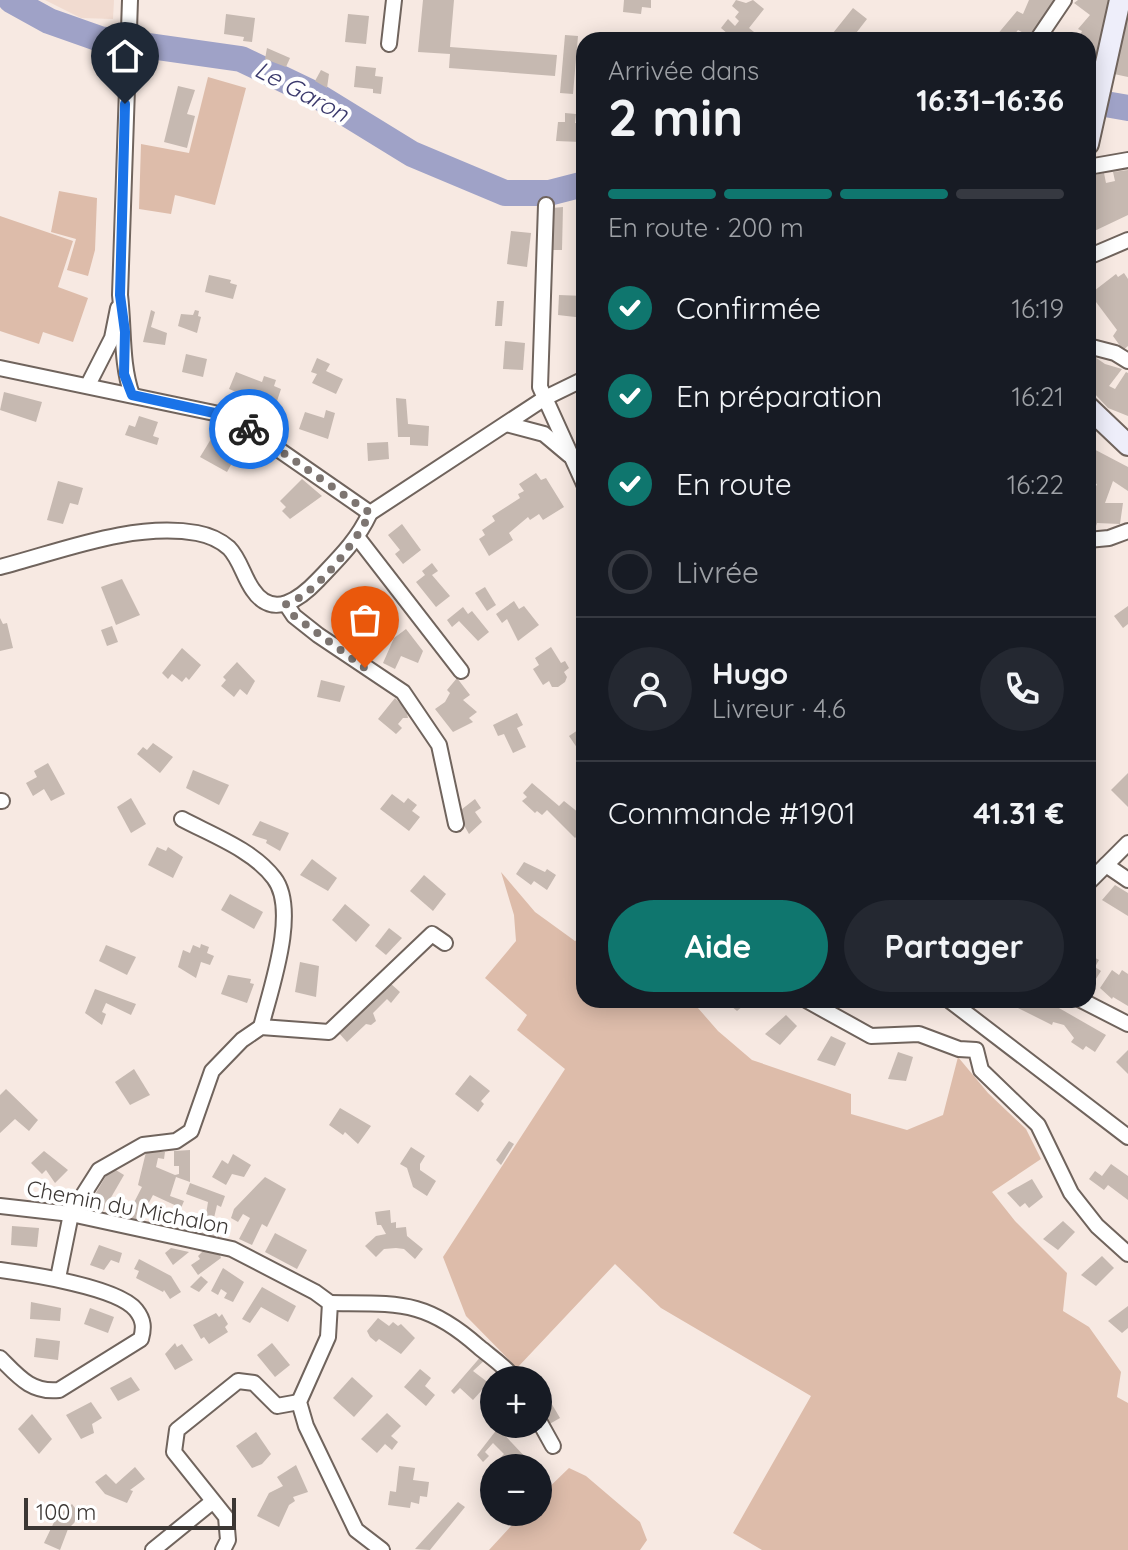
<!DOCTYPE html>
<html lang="fr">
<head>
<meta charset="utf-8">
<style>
	body { margin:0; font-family:Quicksand,sans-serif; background:#242831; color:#f1f3f6; height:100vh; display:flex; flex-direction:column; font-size:30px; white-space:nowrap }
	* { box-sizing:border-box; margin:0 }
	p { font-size:26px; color:#9ea1a6 }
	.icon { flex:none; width:44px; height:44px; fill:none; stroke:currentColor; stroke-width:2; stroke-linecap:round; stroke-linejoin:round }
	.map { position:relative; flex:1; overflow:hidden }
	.sheet { position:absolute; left:576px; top:32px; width:520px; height:976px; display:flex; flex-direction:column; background:#171b24; border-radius:24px; box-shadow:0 4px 20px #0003 }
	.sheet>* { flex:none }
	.tools { position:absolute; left:480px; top:1366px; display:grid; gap:16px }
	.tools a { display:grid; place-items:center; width:72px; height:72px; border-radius:50%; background:#171b24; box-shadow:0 4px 20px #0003; font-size:40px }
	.scale { position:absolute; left:24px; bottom:20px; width:212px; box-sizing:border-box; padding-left:8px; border:4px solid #3c3734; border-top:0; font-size:22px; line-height:28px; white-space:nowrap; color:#3c3734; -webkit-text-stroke:6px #fff; paint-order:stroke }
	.pin { position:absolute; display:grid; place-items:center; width:68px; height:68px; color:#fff; margin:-82px -34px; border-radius:50% 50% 50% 0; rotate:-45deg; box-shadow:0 0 8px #0007 }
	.pin .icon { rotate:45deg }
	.courier { position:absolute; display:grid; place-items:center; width:80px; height:80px; margin:-40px; border:6px solid #1a73e8; border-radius:50%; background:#fff; color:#222; box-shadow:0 2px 10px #0007 }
	.head em { font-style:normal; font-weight:700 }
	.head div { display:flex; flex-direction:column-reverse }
	.head { display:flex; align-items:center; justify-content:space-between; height:136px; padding:0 32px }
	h1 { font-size:52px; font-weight:700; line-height:60px }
	.bar { display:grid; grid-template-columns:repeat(4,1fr); gap:12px 8px; align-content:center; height:96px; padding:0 32px }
	.bar i { height:10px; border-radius:6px; background:#363941 }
	.bar .on { background:#0f766e }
	.bar p { grid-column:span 4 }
	.line { display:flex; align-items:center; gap:20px; padding:0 32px; border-top:2px solid #363941 }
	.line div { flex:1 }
	.round { display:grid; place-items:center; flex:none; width:84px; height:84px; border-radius:42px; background:#242831 }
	ol { padding:0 32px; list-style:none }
	li { display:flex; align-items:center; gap:24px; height:88px }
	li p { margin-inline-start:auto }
	li .icon { padding:8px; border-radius:50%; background:#0f766e; color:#fff; stroke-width:4 }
	li:last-child { color:#9ea1a6 }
	li i { width:44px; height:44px; border:4px solid #363941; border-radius:50% }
	.action { display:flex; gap:16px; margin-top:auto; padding:16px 32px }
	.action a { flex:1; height:92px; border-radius:48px; background:#0f766e; color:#fff; font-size:32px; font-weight:700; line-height:92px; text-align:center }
	.action a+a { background:#242831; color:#f1f3f6 }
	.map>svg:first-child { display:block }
	.built { fill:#f1dbd0 }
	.green { fill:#ddbcaa }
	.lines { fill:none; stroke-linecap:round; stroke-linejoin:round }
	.river { stroke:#9fa2c7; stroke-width:26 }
	.building { fill:#c6b9b1 }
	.street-casing { stroke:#70645d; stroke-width:18 }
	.secondary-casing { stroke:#70645d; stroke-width:24 }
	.street { stroke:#fff; stroke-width:14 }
	.secondary { stroke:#eeeefa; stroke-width:20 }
	.done { stroke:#7d7571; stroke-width:8; stroke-dasharray:0 14.4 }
	.route { stroke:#1a73e8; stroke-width:10 }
	.labels { text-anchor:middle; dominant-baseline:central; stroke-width:8; stroke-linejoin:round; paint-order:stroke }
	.street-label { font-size:22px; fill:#3c3734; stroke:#fff }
	.water-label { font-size:24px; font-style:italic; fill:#3b3a6d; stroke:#fff }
</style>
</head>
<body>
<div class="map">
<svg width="1128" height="1550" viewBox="0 0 1128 1550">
	<rect width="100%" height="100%" fill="#f7e9e2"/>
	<polygon class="built" points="45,0 114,0 113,19 81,18"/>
	<g class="green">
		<polygon points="208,77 246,88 215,205 175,195 171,214 139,209 141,144 189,153"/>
		<polygon points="59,191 97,198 95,250 88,276 67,270 76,239 51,232"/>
		<polygon points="0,216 73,241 58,287 88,298 73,342 43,332 39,344 0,331"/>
		<polygon points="501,872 535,912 575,941 584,935 584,1000 691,1000 718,1031 752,1060 851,1094 851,1114 907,1130 943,1115 958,1057 988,1093 1026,1129 1041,1159 992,1192 1015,1221 1067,1273 1063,1311 1089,1327 1121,1372 1117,1397 1128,1403 1128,1550 762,1550 733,1533 811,1396 661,1308 615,1264 517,1368 466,1316 443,1257 565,1069 517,1030 527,1015 485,978 516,941 514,915"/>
		<polygon points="569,1468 586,1476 640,1522 647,1540 640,1550 489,1550 524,1512 538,1512 538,1498"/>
	</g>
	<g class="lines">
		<g class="river">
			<polyline points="11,0 49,21 100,39 241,59 316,95 412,154 505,193 549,193 584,184"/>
			<polyline points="1088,101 1128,108"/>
		</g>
	</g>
	<g class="building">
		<polygon points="423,0 454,0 450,47 557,55 555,76 449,68 450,54 418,52"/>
		<polygon points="624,0 651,0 651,8 642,7 641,14 623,12"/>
		<polygon points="736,0 746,3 753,0 764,9 749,28 754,32 747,40 723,40 728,34 721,28 728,19 735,26 739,21 735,17 739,12 732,6"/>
		<polygon points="1029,0 1059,0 1031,37 1018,30 1010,40 996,36 1017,11 1023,14"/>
		<polygon points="1078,0 1109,0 1093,73 1088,72 1088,40 1078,40 1082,31 1078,29 1090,15 1074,3"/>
		<polygon points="853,8 867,19 853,37 857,40 831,40 829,38"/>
		<polygon points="226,14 255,18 252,42 243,41 244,37 224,34"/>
		<polygon points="348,14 369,16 366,44 345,42"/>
		<polygon points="1127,16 1128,16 1128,77 1114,74"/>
		<polygon points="565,35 578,36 573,94 560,93"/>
		<polygon points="267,48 290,58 286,67 265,59"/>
		<polygon points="356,66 376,68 375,76 383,77 381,94 373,93 373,89 354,87"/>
		<polygon points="321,70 329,74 327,88 315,81"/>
		<polygon points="178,86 195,90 187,114 195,116 187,148 164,142"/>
		<polygon points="565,113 576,114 575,123 584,124 581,142 556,141 558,122 565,122"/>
		<polygon points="1128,170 1128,215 1088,234 1090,176 1104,173 1106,183 1115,181 1113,172"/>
		<polygon points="563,207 562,250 550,250 552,208"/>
		<polygon points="511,231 531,233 527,267 507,264"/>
		<polygon points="1124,273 1128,279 1128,346 1123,350 1113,336 1117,330 1090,294 1116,274 1118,277"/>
		<polygon points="209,275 231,280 230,283 237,285 233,299 205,292"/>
		<polygon points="559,295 584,296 584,318 558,315"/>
		<polygon points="497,301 504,301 502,326 495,326"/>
		<polygon points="151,310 155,312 151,327 167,333 165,345 143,342"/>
		<polygon points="195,310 199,311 198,316 201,317 197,333 178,326 181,314 193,315"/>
		<polygon points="505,341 525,343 523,370 503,369"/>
		<polygon points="186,354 207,359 203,377 182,372"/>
		<polygon points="1092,355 1105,364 1122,369 1109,386 1115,389 1126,372 1128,373 1128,416 1108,408 1094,393 1088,382 1088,357"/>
		<polygon points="317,358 330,364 326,371 343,379 336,394 312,383 317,374 311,372"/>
		<polygon points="236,372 262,382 264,376 276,380 274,386 281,389 277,401 269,398 266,404 229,389"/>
		<polygon points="4,392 42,402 36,422 0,410"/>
		<polygon points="396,398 406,399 408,424 429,426 428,446 410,445 410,437 398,437"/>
		<polygon points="326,410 335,413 328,439 299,429 305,412 324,418"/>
		<polygon points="139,416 158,422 153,436 159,438 157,445 125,435 129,425 135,427"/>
		<polygon points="211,439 237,454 227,472 200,457"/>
		<polygon points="388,442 389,459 368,461 367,443"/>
		<polygon points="1088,446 1128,467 1128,491 1113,481 1105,503 1123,503 1120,524 1097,523 1095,529 1088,527 1088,493 1092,496 1097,484 1088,481"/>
		<polygon points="536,473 541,480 546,478 564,507 543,520 539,514 530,520 528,517 509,533 513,540 489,556 479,539 485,535 482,530 495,521 492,516 520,498 518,494 524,491 519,484"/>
		<polygon points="302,479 322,496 290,519 282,511 286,507 280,501"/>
		<polygon points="58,481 83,488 78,505 70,503 63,524 47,520"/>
		<polygon points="402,524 421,550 403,564 395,554 400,550 388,535"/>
		<polygon points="432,563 438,571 432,575 450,596 436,607 416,582 425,575 422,571"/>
		<polygon points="122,579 140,615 116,625 101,587"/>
		<polygon points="485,587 496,605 487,611 475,593"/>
		<polygon points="359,588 381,617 359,634 351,624 355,620 341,602"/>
		<polygon points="514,601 519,609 524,606 539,625 518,641 507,619 502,623 496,614"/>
		<polygon points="1128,606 1128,624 1123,628 1114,616"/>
		<polygon points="463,607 468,614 472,611 489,632 478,641 459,621 452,627 447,620"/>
		<polygon points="0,618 3,624 7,623 13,648 0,651"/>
		<polygon points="112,626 118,642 107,646 101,630"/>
		<polygon points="406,629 423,651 418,663 401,656 395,669 383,663 394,638"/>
		<polygon points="551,647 561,663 565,661 569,668 564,672 567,677 565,682 558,687 552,687 549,681 543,685 533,669 539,665 535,658"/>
		<polygon points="182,648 201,665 189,680 186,677 182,682 172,674 168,679 162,673"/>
		<polygon points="237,662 255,681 247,695 240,689 234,697 221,686 226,680 223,677"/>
		<polygon points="457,678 470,695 463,700 477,712 469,718 473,722 453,732 435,709 445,702 450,693 447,690"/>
		<polygon points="321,680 345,686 340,702 317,697"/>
		<polygon points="395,698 406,709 408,718 403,718 398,724 402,728 396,734 378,719"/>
		<polygon points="517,713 523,725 517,728 526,747 513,753 504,734 498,736 493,725"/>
		<polygon points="584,726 584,758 569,736"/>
		<polygon points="153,743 173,757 160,773 137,754 143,747 147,750"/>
		<polygon points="48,763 65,794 51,801 44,789 33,796 26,783 37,777 34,771"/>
		<polygon points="193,770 229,785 219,805 186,788"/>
		<polygon points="1128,773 1128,807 1111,790"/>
		<polygon points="532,783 559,806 564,801 584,817 584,829 575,838 547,810 542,815 537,811 535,813 522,801 527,797 523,793"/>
		<polygon points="392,794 404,803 408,798 417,805 412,811 420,817 409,831 380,809"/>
		<polygon points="131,798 146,824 131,833 117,807"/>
		<polygon points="475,799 481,808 475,812 482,822 469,834 457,813"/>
		<polygon points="260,821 289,833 280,851 266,843 267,840 252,835"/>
		<polygon points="157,847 166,851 168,847 183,857 173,878 148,865"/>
		<polygon points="312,859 337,878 328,891 300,875"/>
		<polygon points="524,862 545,872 547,869 556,875 547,890 534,881 531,885 516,874"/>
		<polygon points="424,875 446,894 433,911 410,891"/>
		<polygon points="1115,885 1128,893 1128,916 1102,900"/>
		<polygon points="230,894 263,912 254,929 221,910"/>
		<polygon points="345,904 370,925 356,942 332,920"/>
		<polygon points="389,928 402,938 386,955 375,946"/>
		<polygon points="201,944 209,947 207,953 214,956 210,965 201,962 196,978 178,967 183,950 190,953 193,945 200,948"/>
		<polygon points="106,945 136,957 127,975 99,961"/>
		<polygon points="1088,954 1099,960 1095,967 1101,971 1092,985 1088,983"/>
		<polygon points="300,962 319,966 316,997 295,992"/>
		<polygon points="1112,970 1119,975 1122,970 1128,974 1128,1006 1113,997 1112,999 1100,988"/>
		<polygon points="228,975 251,979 250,983 254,984 247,1003 221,994"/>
		<polygon points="390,983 400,992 391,1003 387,999 373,1013 376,1021 371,1025 366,1024 347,1042 338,1032"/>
		<polygon points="95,989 136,1004 131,1015 106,1003 102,1012 106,1014 102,1025 85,1013"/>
		<polygon points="724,1000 750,1000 737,1011"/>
		<polygon points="1022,1000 1045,1000 1106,1035 1095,1052 1086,1046 1083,1050 1071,1042 1074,1038 1064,1025 1053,1022 1052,1025 1018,1008"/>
		<polygon points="786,1015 797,1026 780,1045 765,1034"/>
		<polygon points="831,1036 846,1043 835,1066 817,1060"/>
		<polygon points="1128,1050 1128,1074 1116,1062"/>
		<polygon points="898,1052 913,1057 906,1081 888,1079"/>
		<polygon points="134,1069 150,1095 130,1105 115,1082"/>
		<polygon points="470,1075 490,1091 481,1101 484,1104 478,1112 455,1094"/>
		<polygon points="6,1089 38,1120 29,1131 15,1119 0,1133 0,1095"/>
		<polygon points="340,1108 371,1126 358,1144 345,1132 343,1135 329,1125"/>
		<polygon points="509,1141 514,1144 501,1165 496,1160"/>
		<polygon points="411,1147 425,1156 420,1164 420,1170 436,1181 427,1196 413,1187 407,1168 400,1164"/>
		<polygon points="190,1150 190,1182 176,1177 170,1196 184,1201 181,1208 153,1195 138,1223 126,1218 142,1187 138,1185 146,1152 165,1152 164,1159 158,1158 156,1167 175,1175 179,1174 179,1166 174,1166 174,1151"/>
		<polygon points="44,1151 68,1170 55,1183 46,1170 42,1174 31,1163"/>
		<polygon points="233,1154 251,1165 244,1177 232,1174 226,1185 212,1177 222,1160 228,1164"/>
		<polygon points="1111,1164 1128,1176 1128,1200 1108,1185 1104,1190 1089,1179 1095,1171 1102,1176"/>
		<polygon points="111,1167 124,1175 102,1213 89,1205"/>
		<polygon points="265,1177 286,1189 267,1227 262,1224 252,1245 239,1239 250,1218 243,1214 238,1222 231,1218 234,1209"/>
		<polygon points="1032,1179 1043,1197 1029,1208 1025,1203 1020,1207 1007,1193"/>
		<polygon points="190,1183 225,1196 221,1207 217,1205 214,1218 223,1221 218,1240 172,1232 178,1209 186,1214 198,1215 200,1220 205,1221 208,1202 186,1194"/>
		<polygon points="390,1210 391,1223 396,1222 396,1228 406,1227 407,1236 423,1249 415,1259 404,1249 396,1248 384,1249 376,1257 365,1246 376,1236 386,1234 381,1225 377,1225 375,1212"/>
		<polygon points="1063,1221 1075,1232 1058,1250 1043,1239"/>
		<polygon points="12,1226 39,1228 37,1247 11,1245"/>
		<polygon points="275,1233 307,1250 297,1269 265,1252"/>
		<polygon points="99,1245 122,1253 119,1263 111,1260 104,1270 90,1265"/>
		<polygon points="171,1248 189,1252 173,1265 165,1253"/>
		<polygon points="218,1248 221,1258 198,1275 191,1265 200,1259 198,1256 204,1250"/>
		<polygon points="1102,1256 1114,1268 1096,1286 1081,1275"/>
		<polygon points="139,1259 171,1276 181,1292 170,1299 164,1290 163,1292 136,1278 139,1271 134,1269"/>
		<polygon points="223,1268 244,1282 233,1302 224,1298 227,1293 221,1289 218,1295 211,1291"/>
		<polygon points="201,1276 208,1282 199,1292 190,1287"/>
		<polygon points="262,1287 296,1306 288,1322 261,1307 250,1323 242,1319"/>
		<polygon points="31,1302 61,1308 60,1321 30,1319"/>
		<polygon points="1128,1306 1128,1328 1122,1333 1108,1321"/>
		<polygon points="90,1308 114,1317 108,1333 84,1324"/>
		<polygon points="216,1313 219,1317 222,1314 228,1324 225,1327 228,1332 209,1344 204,1337 201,1339 193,1325"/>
		<polygon points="378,1318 389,1326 393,1322 398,1326 401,1324 415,1338 401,1354 379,1339 376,1342 370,1337 367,1331"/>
		<polygon points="36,1338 60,1341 58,1360 34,1357"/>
		<polygon points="175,1343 177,1347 182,1344 193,1360 175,1370 165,1354"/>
		<polygon points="272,1343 290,1365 275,1377 257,1355"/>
		<polygon points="483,1354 487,1358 473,1371 494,1387 494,1400 482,1390 473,1400 460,1388 454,1394 451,1391"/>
		<polygon points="420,1369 431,1378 425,1386 435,1395 426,1406 404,1387"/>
		<polygon points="131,1377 140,1390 118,1401 110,1388"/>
		<polygon points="352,1377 373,1396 354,1417 333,1398"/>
		<polygon points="550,1401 560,1418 546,1426 538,1408"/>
		<polygon points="91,1402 102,1418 92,1424 94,1433 81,1439 66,1415"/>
		<polygon points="387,1413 401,1426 391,1436 398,1442 392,1450 385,1444 377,1453 361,1439"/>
		<polygon points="32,1414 52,1439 39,1454 18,1429"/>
		<polygon points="498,1428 528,1460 519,1468 507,1468 499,1459 504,1454 493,1443 485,1452 489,1456 483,1462 477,1455"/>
		<polygon points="256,1432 271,1454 262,1464 252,1468 236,1446"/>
		<polygon points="296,1465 308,1492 293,1497 295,1501 289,1505 279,1527 257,1516 269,1493 283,1486 277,1477"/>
		<polygon points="399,1466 415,1468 413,1480 429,1482 427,1497 420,1496 419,1504 411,1502 410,1508 388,1505 390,1491 396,1492"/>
		<polygon points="135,1467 145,1479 130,1490 133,1491 127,1503 105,1494 95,1482 106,1474 116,1484"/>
		<polygon points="458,1502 465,1507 430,1550 415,1549"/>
		<polygon points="72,1504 81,1516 68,1529 60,1550 44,1543 56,1518"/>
	</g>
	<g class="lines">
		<defs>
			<g id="street">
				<path d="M130,0L120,295C124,329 121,364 132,395"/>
				<polyline points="1037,40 1064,0"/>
				<polyline points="389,44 394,0"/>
				<polyline points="1088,167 1128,160"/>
				<polyline points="546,205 540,387 584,484"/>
				<polyline points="1088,257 1128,240"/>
				<polyline points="1088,346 1115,353 1128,361"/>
				<polyline points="0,368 219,414 249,429 370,513"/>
				<polyline points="88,385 112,338 118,308"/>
				<polyline points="506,424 544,434 569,455"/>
				<polyline points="358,538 461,671"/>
				<polyline points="1088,540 1109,538 1128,531"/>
				<path d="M0,567C62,551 132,522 197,533C208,535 220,540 229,548C240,559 244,578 253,590C273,620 301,598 318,580C339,558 357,541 370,513L545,398L584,379"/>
				<polyline points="286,604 294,616 318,635 403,692 439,745 456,824"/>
				<polyline points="0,801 2,801"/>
				<path d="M182,819C212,835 253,850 274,878C299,910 270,991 261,1027"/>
				<polyline points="1106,865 1128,880"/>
				<polyline points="1088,883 1128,843"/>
				<polyline points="806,1000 871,1036 919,1034 959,1049 976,1050 981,1070 1038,1125 1071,1193 1097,1226 1128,1254"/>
				<polyline points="949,1000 1128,1137"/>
				<polyline points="1081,1000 1128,1024"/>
				<polyline points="0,1206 71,1214 232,1249 315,1292 330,1303"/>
				<path d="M0,1270C29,1274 118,1287 136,1310C144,1320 144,1328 141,1339L59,1390C31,1393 18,1376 0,1358"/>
				<polyline points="58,1278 71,1214 99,1170 143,1145 176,1141 191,1131 212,1071 242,1040 261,1027 329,1032 432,934 445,943"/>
				<polyline points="330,1303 328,1337 299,1402 306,1426 356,1530 382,1550"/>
				<path d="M330,1303C398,1304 425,1299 479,1347C491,1357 506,1367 516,1380"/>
				<polyline points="538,1419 553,1446"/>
				<polyline points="153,1550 212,1502"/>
				<polyline points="223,1550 228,1540 226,1517 174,1452 177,1430 238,1381 254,1383 277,1406 299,1402"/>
			</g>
			<g id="secondary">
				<polyline points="1088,144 1120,0"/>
				<polyline points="1088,407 1128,445"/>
			</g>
		</defs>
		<use href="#street" class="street-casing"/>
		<use href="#secondary" class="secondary-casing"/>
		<use href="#street" class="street"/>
		<use href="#secondary" class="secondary"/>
	</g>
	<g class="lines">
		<path class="done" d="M249,429L370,513C357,541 316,595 286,604L294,616L365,668"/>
		<polyline class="route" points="125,104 120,295 125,332 124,374 132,395 219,414 249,429"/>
	</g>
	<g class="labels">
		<g class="street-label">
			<text transform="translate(128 1207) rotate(11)">Chemin du Michalon</text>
		</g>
		<g class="water-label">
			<text transform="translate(302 91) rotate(28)">Le Garon</text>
		</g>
	</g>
</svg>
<div class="tools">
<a>+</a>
<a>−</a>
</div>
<div class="scale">100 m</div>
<div class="pin" style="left:365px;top:668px;background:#ea580c"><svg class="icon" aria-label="bag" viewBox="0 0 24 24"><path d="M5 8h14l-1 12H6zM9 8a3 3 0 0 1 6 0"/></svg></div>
<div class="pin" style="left:125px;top:104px;background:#1f2937"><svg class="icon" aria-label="home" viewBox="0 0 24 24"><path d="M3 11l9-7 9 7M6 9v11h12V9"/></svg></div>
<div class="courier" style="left:249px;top:429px"><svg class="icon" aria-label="bike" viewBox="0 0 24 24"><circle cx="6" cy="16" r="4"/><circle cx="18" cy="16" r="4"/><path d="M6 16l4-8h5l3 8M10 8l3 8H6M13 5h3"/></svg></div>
<section class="sheet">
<div class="head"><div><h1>2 min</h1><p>Arrivée dans</p></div><em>16:31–16:36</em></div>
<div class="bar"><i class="on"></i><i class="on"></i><i class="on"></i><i></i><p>En route · 200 m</p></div>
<ol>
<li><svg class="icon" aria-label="check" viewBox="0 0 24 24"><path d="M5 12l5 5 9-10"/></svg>Confirmée<p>16:19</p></li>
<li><svg class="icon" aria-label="check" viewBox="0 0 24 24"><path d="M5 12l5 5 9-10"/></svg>En préparation<p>16:21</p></li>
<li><svg class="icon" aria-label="check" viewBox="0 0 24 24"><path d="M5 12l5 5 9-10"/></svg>En route<p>16:22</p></li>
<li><i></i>Livrée</li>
</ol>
<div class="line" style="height:144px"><a class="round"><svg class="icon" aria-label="person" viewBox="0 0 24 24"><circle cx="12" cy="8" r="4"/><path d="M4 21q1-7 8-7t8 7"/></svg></a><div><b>Hugo</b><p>Livreur · 4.6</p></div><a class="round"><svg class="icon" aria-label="phone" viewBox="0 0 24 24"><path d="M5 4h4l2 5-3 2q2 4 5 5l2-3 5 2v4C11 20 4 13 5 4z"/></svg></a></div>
<div class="line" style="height:104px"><div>Commande #1901</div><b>41.31 €</b></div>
<div class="action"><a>Aide</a><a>Partager</a></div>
</section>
</div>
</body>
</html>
